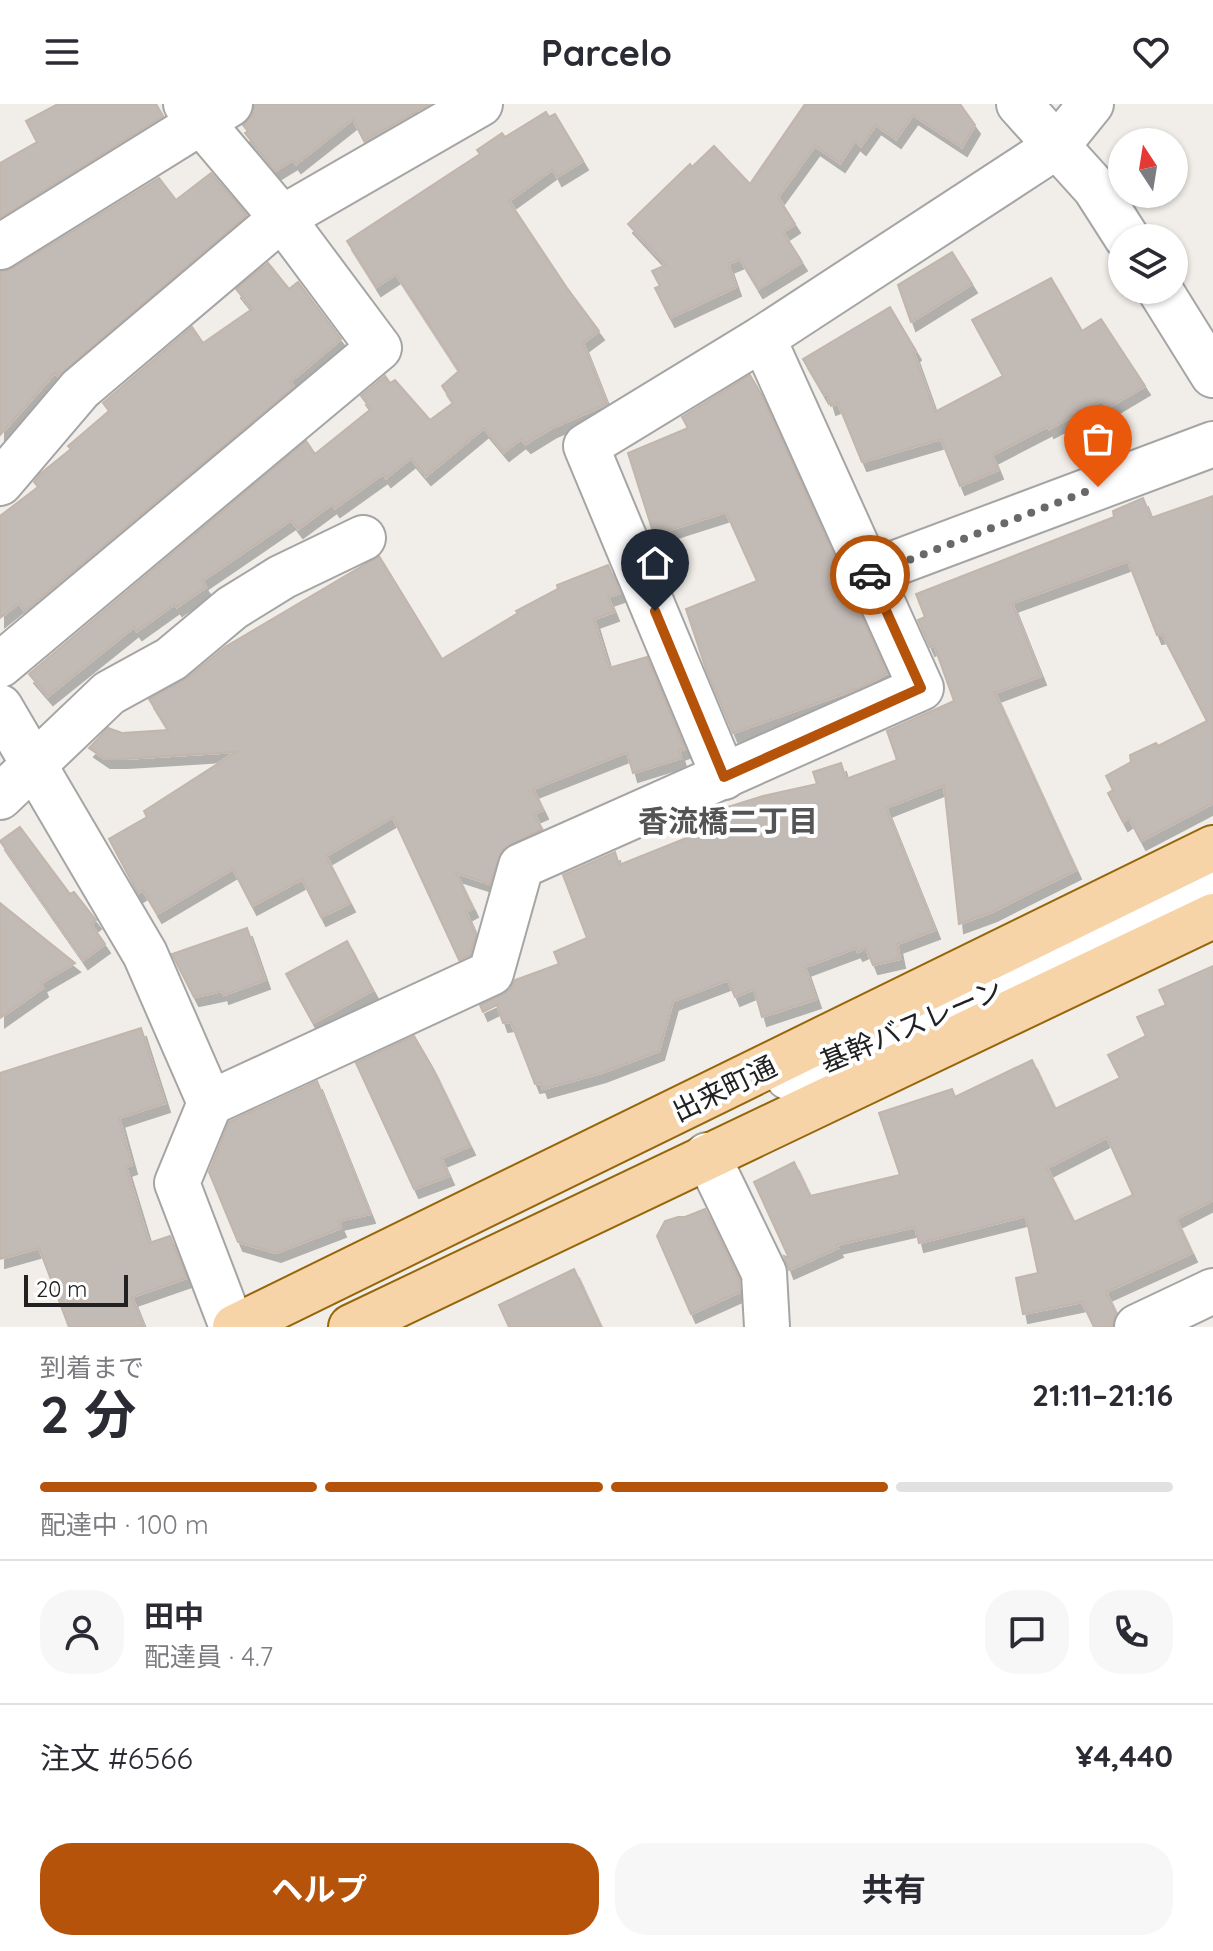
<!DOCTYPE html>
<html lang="ja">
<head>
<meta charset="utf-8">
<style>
	body { margin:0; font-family:Quicksand,"Noto Sans JP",sans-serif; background:#f7f7f7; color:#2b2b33; height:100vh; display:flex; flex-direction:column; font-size:30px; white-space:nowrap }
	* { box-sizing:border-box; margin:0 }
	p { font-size:26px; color:#7c7c81 }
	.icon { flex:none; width:44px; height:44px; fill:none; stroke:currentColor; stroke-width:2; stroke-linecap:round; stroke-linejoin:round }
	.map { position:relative; height:1223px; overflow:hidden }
	.drawer { display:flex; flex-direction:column; background:#fff; flex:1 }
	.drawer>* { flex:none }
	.needle { width:52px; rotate:348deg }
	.controls { position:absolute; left:1108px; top:24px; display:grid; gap:16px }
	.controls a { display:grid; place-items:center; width:80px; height:80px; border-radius:50%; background:#fff; box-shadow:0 2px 6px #0004; font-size:40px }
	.scale { position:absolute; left:24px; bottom:20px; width:104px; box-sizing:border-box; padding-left:8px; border:4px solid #212121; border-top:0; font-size:22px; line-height:28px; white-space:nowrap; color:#212121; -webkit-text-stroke:6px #fff; paint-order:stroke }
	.pin { position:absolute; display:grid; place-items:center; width:68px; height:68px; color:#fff; margin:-82px -34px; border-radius:50% 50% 50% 0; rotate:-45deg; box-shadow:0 0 8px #0007 }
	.pin .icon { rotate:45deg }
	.courier { position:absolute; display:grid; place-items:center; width:80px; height:80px; margin:-40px; border:6px solid #b45309; border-radius:50%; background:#fff; color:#222; box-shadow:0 2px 10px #0007 }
	.headline em { font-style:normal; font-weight:700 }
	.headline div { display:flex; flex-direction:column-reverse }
	.headline { display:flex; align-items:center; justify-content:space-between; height:136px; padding:0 40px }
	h1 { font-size:52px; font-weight:700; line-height:60px }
	.bar { display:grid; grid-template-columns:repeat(4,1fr); gap:12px 8px; align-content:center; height:96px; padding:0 40px }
	.bar i { height:10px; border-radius:6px; background:#e1e1e2 }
	.bar .selected { background:#b45309 }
	.bar p { grid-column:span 4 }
	.line { display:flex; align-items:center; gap:20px; padding:0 40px; border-top:2px solid #e1e1e2 }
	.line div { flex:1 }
	.round { display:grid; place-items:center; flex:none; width:84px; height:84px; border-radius:32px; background:#f7f7f7 }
	.cta { display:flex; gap:16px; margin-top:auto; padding:16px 40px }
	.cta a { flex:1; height:92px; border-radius:32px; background:#b45309; color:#fff; font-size:32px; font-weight:700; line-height:92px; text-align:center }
	.cta a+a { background:#f7f7f7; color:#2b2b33 }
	header { display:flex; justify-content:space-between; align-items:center; height:104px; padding:0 40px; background:#fff; font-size:36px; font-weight:700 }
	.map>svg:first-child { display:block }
	.building { fill:#c2bab5; stroke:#c2b5ac; stroke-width:2; fill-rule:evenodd; filter:url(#shadow) }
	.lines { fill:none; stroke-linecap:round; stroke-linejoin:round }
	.minor-casing { stroke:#a5a5a5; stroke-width:48 }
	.major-casing { stroke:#966609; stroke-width:48 }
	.minor { stroke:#fff; stroke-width:44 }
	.major { stroke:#f7d4a8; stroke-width:44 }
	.done { stroke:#6a6967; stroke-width:8; stroke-dasharray:0 14.4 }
	.route { stroke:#b45309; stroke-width:10 }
	.labels { text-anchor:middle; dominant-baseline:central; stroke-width:8; stroke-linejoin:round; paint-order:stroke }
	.street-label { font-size:28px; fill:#212121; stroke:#fff }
	.neighbourhood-label { font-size:30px; font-weight:bold; fill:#545454; stroke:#fff }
</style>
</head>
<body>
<header><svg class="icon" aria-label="menu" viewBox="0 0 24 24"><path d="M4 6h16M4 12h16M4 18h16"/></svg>Parcelo<svg class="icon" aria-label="heart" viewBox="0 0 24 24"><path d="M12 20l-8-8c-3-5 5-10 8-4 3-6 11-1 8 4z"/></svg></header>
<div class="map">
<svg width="1213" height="1223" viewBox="0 0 1213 1223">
	<defs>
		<filter id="shadow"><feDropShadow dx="5" dy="9" stdDeviation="0" flood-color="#0004"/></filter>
	</defs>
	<rect width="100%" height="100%" fill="#f1eee9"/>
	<g class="building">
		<polygon points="58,0 156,0 163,12 0,114 0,59 37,38 26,17"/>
		<polygon points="255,0 430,0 364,37 353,15 296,60 293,56 275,67 245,29 248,27 243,21 252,12"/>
		<polygon points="805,0 960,0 975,21 962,43 913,11 896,35 876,21 861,42 855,37 840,59 815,42 778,93 795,120 783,128 802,158 758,185 740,155 728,160 736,183 670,214 655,184 660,182 652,167 666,161 628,120 690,60 692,63 714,42 750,80"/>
		<polygon points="546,8 549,13 555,10 583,57 557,73 553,65 509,97 567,184 599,227 583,239 607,300 552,324 526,340 521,335 504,348 484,324 426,372 411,354 386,374 383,370 335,404 332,400 298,425 291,416 202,477 206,483 177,503 175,500 137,527 134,523 48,592 29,570 306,337 315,350 371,305 361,292 385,272 390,279 395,276 430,316 453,299 442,282 459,267 396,170 376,183 347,137 480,50 477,46 502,29 505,33"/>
		<polygon points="211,69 247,111 58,272 55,269 0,331 0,168 13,164 159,74 176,96"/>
		<polygon points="952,148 972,180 911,218 898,181"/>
		<polygon points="268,159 289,185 298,178 341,235 290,278 294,283 25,507 19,499 0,514 0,412 38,383 34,378 40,370 71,345 68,342 109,307 103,299 192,223 203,239 252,205 236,185"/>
		<polygon points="1051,174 1082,227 1101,215 1145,282 1108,304 1102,296 1049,325 1048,322 992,351 998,366 960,382 941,335 862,358 838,299 831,302 827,289 824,291 803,255 890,203 916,247 914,249 935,308 1003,272 972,216"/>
		<polygon points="750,271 762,292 887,569 862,583 733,629 706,565 686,505 757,477 726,408 654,431 628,349 688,324 682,313"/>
		<polygon points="1213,392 1213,699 1141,737 1129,714 1123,718 1108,689 1113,686 1106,672 1131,658 1130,651 1156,639 1158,642 1207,617 1162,530 1157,531 1128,457 1012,499 1041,572 995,589 1076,766 992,808 959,820 944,681 886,704 935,826 897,840 900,855 873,861 866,844 858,848 856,844 805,863 816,895 762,913 754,885 735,893 728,876 673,897 659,947 601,969 543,985 541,979 535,980 511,918 503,919 497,901 483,908 480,901 502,891 510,885 515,876 559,860 554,848 587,834 563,771 615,748 619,761 699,729 693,714 763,692 817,680 813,668 841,659 846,675 897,656 887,627 954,597 934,541 930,543 918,516 925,513 916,490 1114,413 1113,407 1143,394 1151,414"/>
		<polygon points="379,452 442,555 518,509 516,507 558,485 557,481 608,461 620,489 608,493 614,508 594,515 609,564 647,553 685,645 679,647 681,654 633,669 627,648 533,685 543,706 534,710 542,725 503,745 490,780 456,769 473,804 466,808 476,831 470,851 459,856 393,713 326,752 350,799 321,813 302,775 252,802 233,765 157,810 143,786 138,789 109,735 147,713 144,707 236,648 123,655 105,655 89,644 108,624 122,629 168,626 149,595 187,574 225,543"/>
		<polygon points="20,723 70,790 74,788 96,816 91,820 105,840 83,856 0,737"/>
		<polygon points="0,799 75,859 41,879 43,884 0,914"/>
		<polygon points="247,824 265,876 224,891 223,887 194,893 172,850"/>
		<polygon points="347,837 373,886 313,919 286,870"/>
		<path d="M1213,862V1096L1176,1115L1192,1149L1106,1188L1116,1209L1112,1223H1094L1082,1198L1023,1210L1016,1174L1038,1169L1026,1112L919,1139L915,1123L836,1141L838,1144L789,1166L784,1152L789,1154L754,1078L794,1058L810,1092L900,1071L879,1009L952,985L955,993L1032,956L1055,1005L1120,974L1108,951L1146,932L1137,913L1166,901L1159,886ZM1107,1033L1133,1091L1074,1118L1047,1064Z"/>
		<polygon points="141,924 165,999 119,1014 132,1061 126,1063 149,1139 170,1132 187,1174 132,1193 144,1223 69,1223 39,1144 0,1155 0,969"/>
		<polygon points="414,932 432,963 470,1042 441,1054 449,1072 414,1085 356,959"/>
		<polygon points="317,977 370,1110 338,1117 341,1124 276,1149 238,1138 209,1068 229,1018"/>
		<polygon points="705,1105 739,1175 740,1188 691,1210 657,1132 665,1117 678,1113 685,1113"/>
		<polygon points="574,1165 601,1223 509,1223 499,1201"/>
	</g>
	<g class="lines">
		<defs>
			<g id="minor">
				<polyline points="1019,0 1095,84 1127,134"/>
				<polyline points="0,143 230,0"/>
				<polyline points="1160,186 1213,271"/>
				<polyline points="0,379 80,285 282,114 480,0"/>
				<polyline points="869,469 1213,340"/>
				<polyline points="0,561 379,244 282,114 186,0"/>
				<polyline points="0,603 145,850 210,999 177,1079 232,1223"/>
				<polyline points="724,673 586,342 763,234 1057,42 1091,0"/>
				<polyline points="0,693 109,589 171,555 232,504 282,473 363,434"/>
				<polyline points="788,973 1151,820 1213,787"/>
				<polyline points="210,999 491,869 521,762 921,584 763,234"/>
				<polyline points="707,1051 764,1169 767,1223"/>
				<polyline points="1137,1223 1213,1187"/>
			</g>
			<g id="major">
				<polyline points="235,1223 1213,744"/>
				<polyline points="351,1223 1213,812"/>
			</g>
		</defs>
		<use href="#minor" class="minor-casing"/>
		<use href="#major" class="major-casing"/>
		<use href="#minor" class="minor"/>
		<use href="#major" class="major"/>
	</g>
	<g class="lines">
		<polyline class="done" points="870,471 1098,383"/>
		<polyline class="route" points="655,507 724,673 921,584 870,471"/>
	</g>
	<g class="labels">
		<g class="street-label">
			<text transform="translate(911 921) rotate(-23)">基幹バスレーン</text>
			<text transform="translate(724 984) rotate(-26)">出来町通</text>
		</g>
		<g class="neighbourhood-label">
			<text x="728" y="717">香流橋二丁目</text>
		</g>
	</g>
</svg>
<div class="controls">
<a><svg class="needle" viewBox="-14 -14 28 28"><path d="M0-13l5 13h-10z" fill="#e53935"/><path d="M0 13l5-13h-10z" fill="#7c7c81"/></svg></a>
<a><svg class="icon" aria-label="layers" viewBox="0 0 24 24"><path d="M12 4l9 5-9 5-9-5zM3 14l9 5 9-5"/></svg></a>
</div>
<div class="scale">20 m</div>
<div class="pin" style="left:1098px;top:383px;background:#ea580c"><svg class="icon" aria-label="bag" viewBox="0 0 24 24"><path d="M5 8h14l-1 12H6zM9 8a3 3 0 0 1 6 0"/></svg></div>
<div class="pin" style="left:655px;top:507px;background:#1f2937"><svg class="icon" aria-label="home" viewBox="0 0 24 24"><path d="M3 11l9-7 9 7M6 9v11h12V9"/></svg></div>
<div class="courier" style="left:870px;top:471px"><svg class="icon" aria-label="car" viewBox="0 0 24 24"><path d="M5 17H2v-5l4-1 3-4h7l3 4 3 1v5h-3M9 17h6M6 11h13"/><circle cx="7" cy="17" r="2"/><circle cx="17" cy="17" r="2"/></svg></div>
</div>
<section class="drawer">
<div class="headline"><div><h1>2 分</h1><p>到着まで</p></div><em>21:11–21:16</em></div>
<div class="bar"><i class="selected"></i><i class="selected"></i><i class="selected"></i><i></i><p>配達中 · 100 m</p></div>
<div class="line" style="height:144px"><a class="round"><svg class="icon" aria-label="person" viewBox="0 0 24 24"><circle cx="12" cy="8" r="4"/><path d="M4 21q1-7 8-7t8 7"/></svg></a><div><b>田中</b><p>配達員 · 4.7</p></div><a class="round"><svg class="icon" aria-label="chat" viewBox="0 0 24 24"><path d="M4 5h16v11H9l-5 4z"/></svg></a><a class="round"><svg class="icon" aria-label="phone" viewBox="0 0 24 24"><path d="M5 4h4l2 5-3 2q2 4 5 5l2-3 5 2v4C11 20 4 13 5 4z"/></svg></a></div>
<div class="line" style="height:104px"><div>注文 #6566</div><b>¥4,440</b></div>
<div class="cta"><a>ヘルプ</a><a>共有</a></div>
</section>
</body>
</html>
